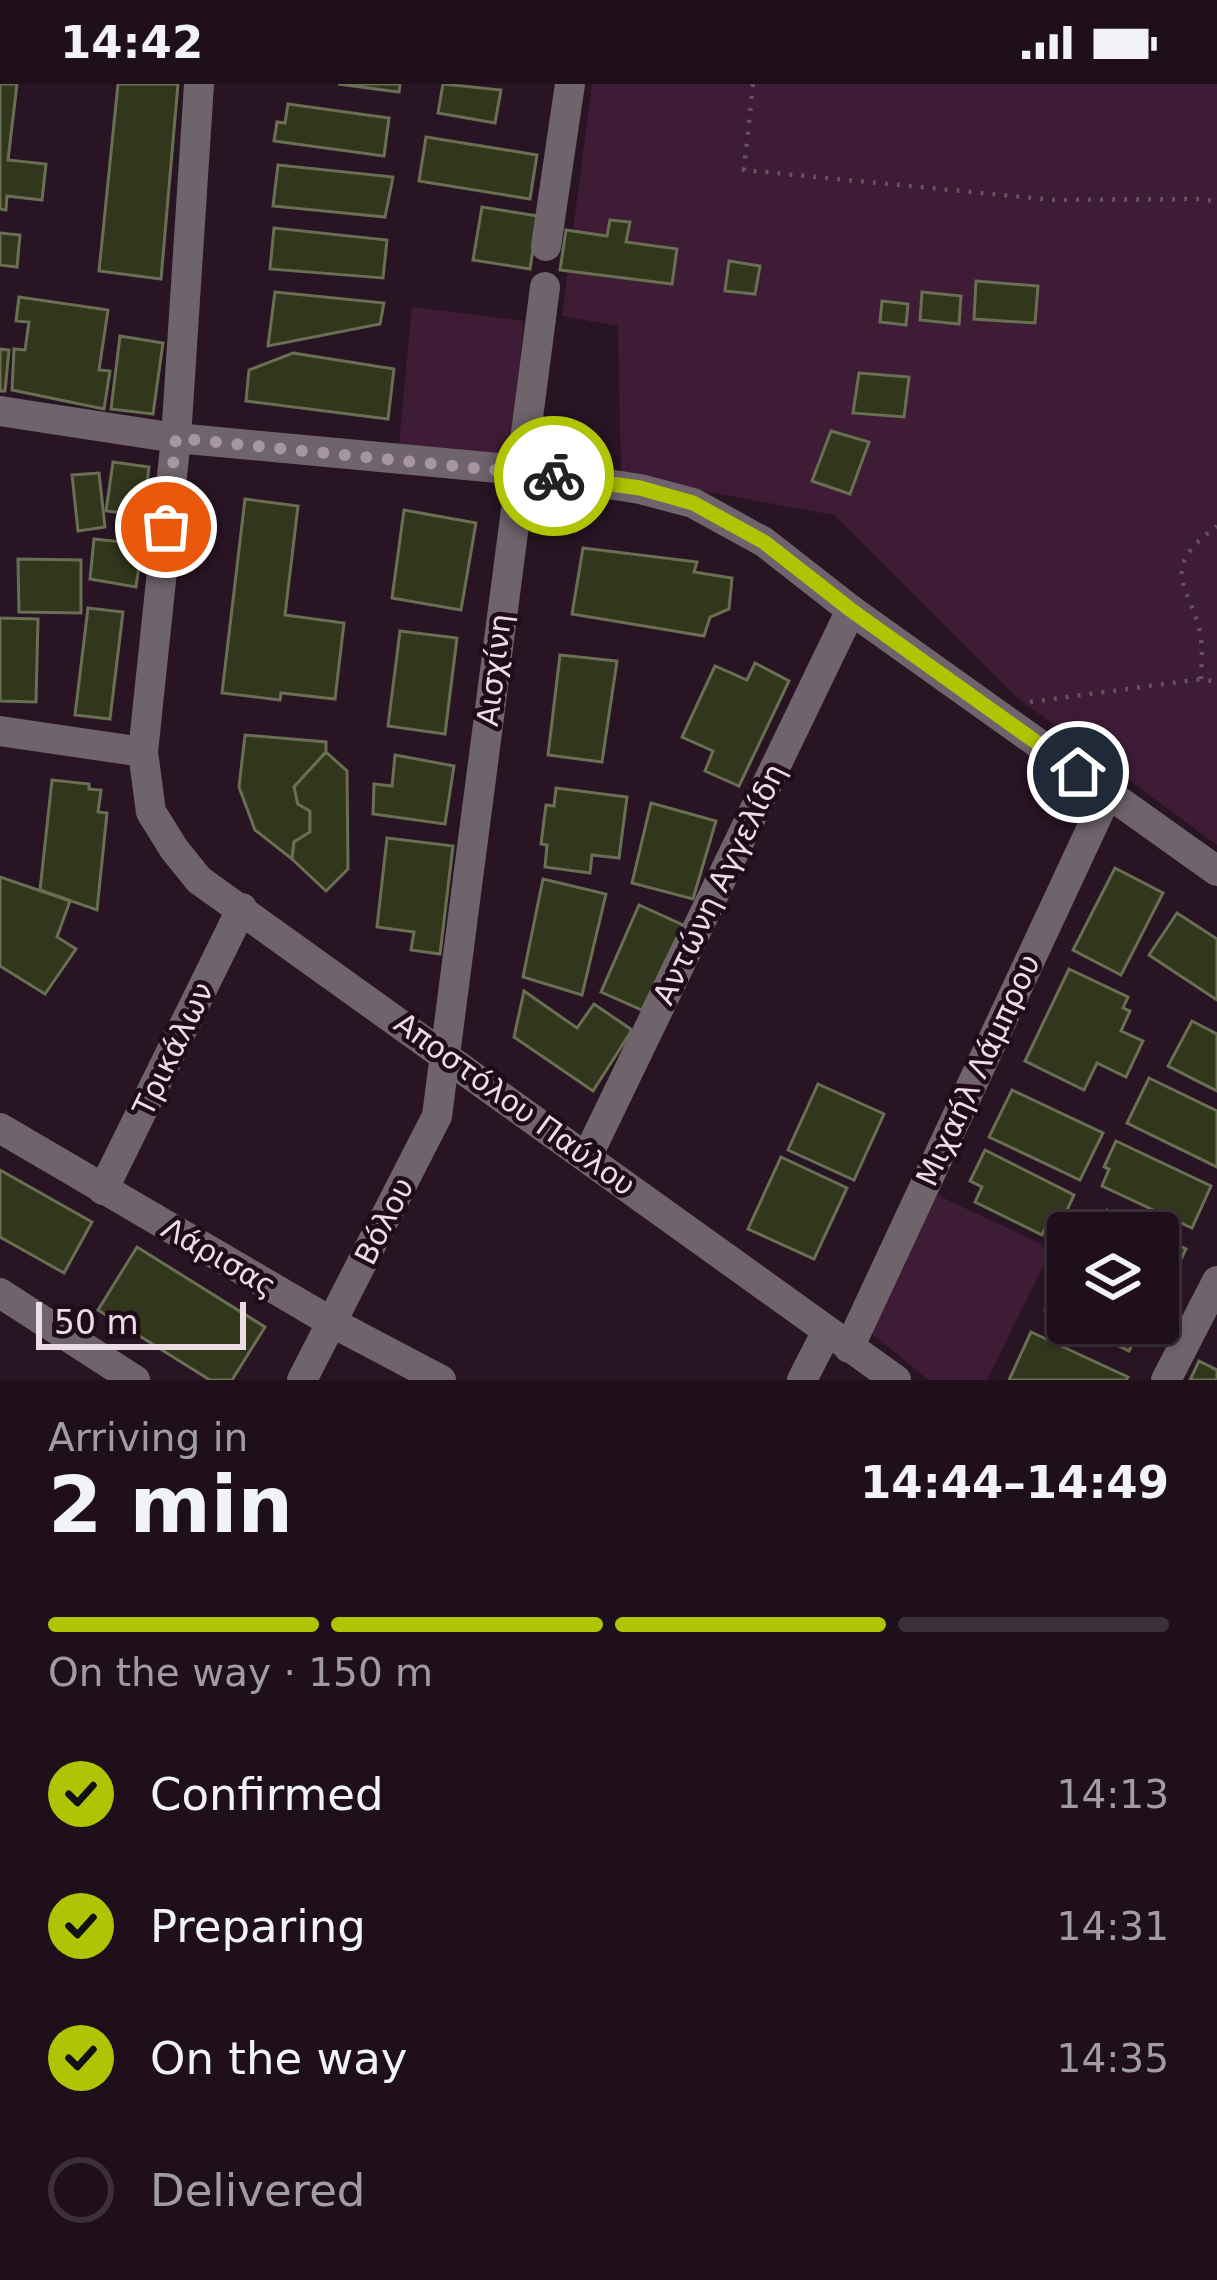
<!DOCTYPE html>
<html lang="en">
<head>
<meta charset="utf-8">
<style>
	body { margin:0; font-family:"DejaVu Sans",sans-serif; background:#2c1d28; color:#f1f3f6; height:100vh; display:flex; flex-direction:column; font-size:45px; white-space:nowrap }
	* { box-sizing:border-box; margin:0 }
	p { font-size:39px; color:#a19ca3 }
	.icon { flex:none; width:66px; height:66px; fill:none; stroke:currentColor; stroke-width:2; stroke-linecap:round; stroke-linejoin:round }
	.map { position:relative; height:1296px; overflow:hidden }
	.sheet { display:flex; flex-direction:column; background:#1f0f1b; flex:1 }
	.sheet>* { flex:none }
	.buttons { position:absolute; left:1047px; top:1128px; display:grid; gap:24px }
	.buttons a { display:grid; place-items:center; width:132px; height:132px; border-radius:12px; background:#1f0f1b; box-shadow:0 3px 9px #0004,0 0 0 3px #3c2f3a; font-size:60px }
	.scale { position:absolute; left:36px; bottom:30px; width:210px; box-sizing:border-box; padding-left:12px; border:6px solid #ebdce6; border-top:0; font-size:33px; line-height:42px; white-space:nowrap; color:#ebdce6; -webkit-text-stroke:9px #1f0b1a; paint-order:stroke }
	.pin { position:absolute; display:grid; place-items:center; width:102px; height:102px; color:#fff; margin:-51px; border:6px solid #fff; border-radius:50%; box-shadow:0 3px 12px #0007 }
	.courier { position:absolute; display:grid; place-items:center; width:120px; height:120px; margin:-60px; border:9px solid #afc504; border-radius:50%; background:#fff; color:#222; box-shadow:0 3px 15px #0007 }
	.summary em { font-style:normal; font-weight:700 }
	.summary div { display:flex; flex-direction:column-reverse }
	.summary { display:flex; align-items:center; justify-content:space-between; height:204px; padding:0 48px }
	h1 { font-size:78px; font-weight:700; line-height:90px }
	.bar { display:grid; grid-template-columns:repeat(4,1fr); gap:18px 12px; align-content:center; height:144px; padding:0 48px }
	.bar i { height:15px; border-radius:9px; background:#3c2f3a }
	.bar .on { background:#afc504 }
	.bar p { grid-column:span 4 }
	ol { padding:0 48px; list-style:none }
	li { display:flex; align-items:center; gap:36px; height:132px }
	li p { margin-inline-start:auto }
	li .icon { padding:12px; border-radius:50%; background:#afc504; color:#111; stroke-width:4 }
	li:last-child { color:#a19ca3 }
	li i { width:66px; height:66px; border:6px solid #3c2f3a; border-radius:50% }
	.status { display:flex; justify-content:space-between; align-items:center; height:84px; padding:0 60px; background:#1f0f1b; direction:ltr }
	.status svg { height:33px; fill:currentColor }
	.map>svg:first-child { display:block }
	.green { fill:#3f1c36 }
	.building { fill:#31361c; stroke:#696f52; stroke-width:3 }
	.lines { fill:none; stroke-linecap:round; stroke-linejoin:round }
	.path { stroke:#655260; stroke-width:4.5; stroke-dasharray:3 9; stroke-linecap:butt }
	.minor { stroke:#70646c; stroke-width:30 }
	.done { stroke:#a796a2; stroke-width:12; stroke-dasharray:0 21.6 }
	.route { stroke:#afc504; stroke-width:15 }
	.labels { text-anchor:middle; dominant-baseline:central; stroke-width:9; stroke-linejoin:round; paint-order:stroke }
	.street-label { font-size:30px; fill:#ebdce6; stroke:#1f0b1a }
</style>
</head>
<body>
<div class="status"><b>14:42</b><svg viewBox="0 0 49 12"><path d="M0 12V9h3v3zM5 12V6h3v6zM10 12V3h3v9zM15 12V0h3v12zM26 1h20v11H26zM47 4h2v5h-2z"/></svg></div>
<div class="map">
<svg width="1217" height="1296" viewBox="0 0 1217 1296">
	<rect width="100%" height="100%" fill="#291424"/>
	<g class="green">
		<polygon points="592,0 1217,0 1217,761 1015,612 834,431 621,392 618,242 562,232"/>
		<polygon points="412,223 524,237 509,381 399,360"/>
		<polygon points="937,1111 1052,1165 987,1296 929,1296 872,1250"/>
	</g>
	<g class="building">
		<polygon points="0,0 17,0 8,76 46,80 42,116 7,112 6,126 0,125"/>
		<polygon points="118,0 178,0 161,195 99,187"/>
		<polygon points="338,0 400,0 399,8"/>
		<polygon points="443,0 501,6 495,39 438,29"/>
		<polygon points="288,20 389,34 384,72 274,57 277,38 285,39"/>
		<polygon points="426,53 537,71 530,115 419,97"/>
		<polygon points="278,81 393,93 385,133 273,122"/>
		<polygon points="482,123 538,132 530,185 473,176"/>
		<polygon points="610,136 630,138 626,158 677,165 672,200 560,186 566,146 607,152"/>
		<polygon points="274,144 387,156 383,194 270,185"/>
		<polygon points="0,149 20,151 17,183 0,181"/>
		<polygon points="729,177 760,182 755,210 725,207"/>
		<polygon points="976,197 1038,202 1035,239 974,235"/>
		<polygon points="275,208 384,219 380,240 268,262"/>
		<polygon points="922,208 961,212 959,240 920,236"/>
		<polygon points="19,213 108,226 99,286 110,287 104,325 12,306 14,265 25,266 29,238 16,237"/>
		<polygon points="882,217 908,220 906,241 880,238"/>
		<polygon points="120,252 163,259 153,330 111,325"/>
		<polygon points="0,265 9,266 5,307 0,307"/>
		<polygon points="293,269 394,285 388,335 246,317 249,286"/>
		<polygon points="859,289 909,293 904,333 853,329"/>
		<polygon points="831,347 869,358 850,410 812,397"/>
		<polygon points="113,378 149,383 143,431 106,427"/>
		<polygon points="99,389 105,443 78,447 72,391"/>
		<polygon points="245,415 298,422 285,531 344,539 335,615 281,609 280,616 222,609"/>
		<polygon points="404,426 476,439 461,526 392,514"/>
		<polygon points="94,455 142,460 136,503 90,495"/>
		<polygon points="583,464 697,478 694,488 732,494 729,525 710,533 704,552 572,530"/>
		<polygon points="18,475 81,476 81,529 19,528"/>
		<polygon points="88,524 123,528 110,635 75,631"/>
		<polygon points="0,534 38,535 36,618 0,617"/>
		<polygon points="400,547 457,554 445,650 388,642"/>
		<polygon points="560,571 617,577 602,678 548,671"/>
		<polygon points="755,579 789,597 739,702 705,687 713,667 682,653 715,582 747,596"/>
		<polygon points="245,651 326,658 326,668 294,703 298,720 310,727 310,748 294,758 292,775 255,746 239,703"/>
		<polygon points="326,668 347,687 348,785 326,807 292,775 294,758 310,748 310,727 298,720 294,703"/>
		<polygon points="395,671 454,682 445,740 373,730 374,700 392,702"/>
		<polygon points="52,696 89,700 89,705 101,706 98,728 107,729 97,826 40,806"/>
		<polygon points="556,704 627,713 619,774 592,771 590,789 545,783 547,761 541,760 546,721 554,722"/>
		<polygon points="651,719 716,737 693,815 632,799"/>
		<polygon points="387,754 453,762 440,870 411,866 414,848 377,843"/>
		<polygon points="1115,784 1163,809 1121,891 1073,866"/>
		<polygon points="0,793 70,817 57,853 76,865 45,910 0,882"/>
		<polygon points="543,795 606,810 582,911 523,893"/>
		<polygon points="639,821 683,841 642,926 601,908"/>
		<polygon points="1177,829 1217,855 1217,916 1149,871"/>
		<polygon points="1069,885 1128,913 1123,924 1130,927 1121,947 1143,957 1126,993 1097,979 1084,1006 1025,977"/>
		<polygon points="524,907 577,944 594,920 632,946 593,1007 514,953"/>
		<polygon points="1192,937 1217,950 1217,1007 1168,982"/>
		<polygon points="1149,994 1217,1027 1217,1083 1127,1039"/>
		<polygon points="818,1000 884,1030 854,1096 788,1066"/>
		<polygon points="1012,1006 1103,1049 1080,1096 989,1053"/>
		<polygon points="1116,1057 1211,1102 1192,1144 1102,1102 1109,1085 1104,1083"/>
		<polygon points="985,1066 1074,1111 1061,1139 1050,1134 1042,1151 975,1118 982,1103 970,1097"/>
		<polygon points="781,1073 847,1104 814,1175 748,1145"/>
		<polygon points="0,1086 92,1138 64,1189 0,1153"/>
		<polygon points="1107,1126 1153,1149 1095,1149"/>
		<polygon points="1158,1151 1186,1165 1167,1204 1158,1200"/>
		<polygon points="137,1163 265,1243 232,1296 210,1296 98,1226"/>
		<polygon points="1065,1184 1068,1185 1068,1237 1045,1226"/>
		<polygon points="1071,1239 1143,1239 1129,1267"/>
		<polygon points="1031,1248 1128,1293 1126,1296 1009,1296"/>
		<polygon points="1199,1277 1217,1286 1217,1296 1190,1296"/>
	</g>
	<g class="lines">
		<g class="path">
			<polyline points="753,0 744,86 1054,116 1201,115 1217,118"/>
			<path d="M1201,595C1201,582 1203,568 1201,555C1194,503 1153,489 1217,442"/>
			<polyline points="1030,618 1201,595 1217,598"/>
		</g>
		<g class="minor">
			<polyline points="199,0 176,354 143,668 151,728 174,765 199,796 896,1296"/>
			<polyline points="546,162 570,0"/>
			<polyline points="0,327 176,354 519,386 640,405 693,419 764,458 851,526 1217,787"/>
			<polyline points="0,647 143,668"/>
			<polyline points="0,1044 333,1239 441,1296"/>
			<polyline points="587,1073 851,526"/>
			<polyline points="103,1106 242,824"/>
			<polyline points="0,1209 135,1296"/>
			<polyline points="849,1264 1108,709"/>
			<polyline points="302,1296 437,1032 545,203"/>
			<polyline points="802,1296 827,1247"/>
			<polyline points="1166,1296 1217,1197"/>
		</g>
	</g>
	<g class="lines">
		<polyline class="done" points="166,443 176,354 554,392"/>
		<polyline class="route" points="554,392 640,404 693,419 764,458 851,526 1078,688"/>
	</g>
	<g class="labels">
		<g class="street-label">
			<text transform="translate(494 586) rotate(-83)">Αισχίνη</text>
			<text transform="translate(719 800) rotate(-64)">Αντώνη Αγγελίδη</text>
			<text transform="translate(173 965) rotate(-64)">Τρικάλων</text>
			<text transform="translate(978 986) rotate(-65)">Μιχαήλ Λάμπρου</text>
			<text transform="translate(515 1020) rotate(36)">Αποστόλου Παύλου</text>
			<text transform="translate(384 1137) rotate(-63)">Βόλου</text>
			<text transform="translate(219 1173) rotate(30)">Λάρισας</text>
		</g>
	</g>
</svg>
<div class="buttons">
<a><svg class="icon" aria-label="layers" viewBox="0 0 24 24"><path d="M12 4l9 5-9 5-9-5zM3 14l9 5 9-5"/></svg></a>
</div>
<div class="scale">50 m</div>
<div class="pin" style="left:166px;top:443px;background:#ea580c"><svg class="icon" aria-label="bag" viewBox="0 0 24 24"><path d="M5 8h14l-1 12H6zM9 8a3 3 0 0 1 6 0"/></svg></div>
<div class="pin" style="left:1078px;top:688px;background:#1f2937"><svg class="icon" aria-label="home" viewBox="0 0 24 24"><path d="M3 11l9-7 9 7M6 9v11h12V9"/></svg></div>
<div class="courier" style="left:554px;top:392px"><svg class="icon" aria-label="bike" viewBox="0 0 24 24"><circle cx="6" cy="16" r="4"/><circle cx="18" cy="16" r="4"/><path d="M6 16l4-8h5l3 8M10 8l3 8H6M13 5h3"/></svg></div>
</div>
<section class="sheet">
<div class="summary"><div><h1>2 min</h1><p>Arriving in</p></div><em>14:44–14:49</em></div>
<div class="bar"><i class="on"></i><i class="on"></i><i class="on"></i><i></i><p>On the way · 150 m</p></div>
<ol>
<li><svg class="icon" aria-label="check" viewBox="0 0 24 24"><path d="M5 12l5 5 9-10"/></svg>Confirmed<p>14:13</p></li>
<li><svg class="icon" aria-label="check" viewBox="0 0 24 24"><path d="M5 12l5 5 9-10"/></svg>Preparing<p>14:31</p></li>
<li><svg class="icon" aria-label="check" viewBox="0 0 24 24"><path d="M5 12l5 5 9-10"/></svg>On the way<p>14:35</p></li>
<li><i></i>Delivered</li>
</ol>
</section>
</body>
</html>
